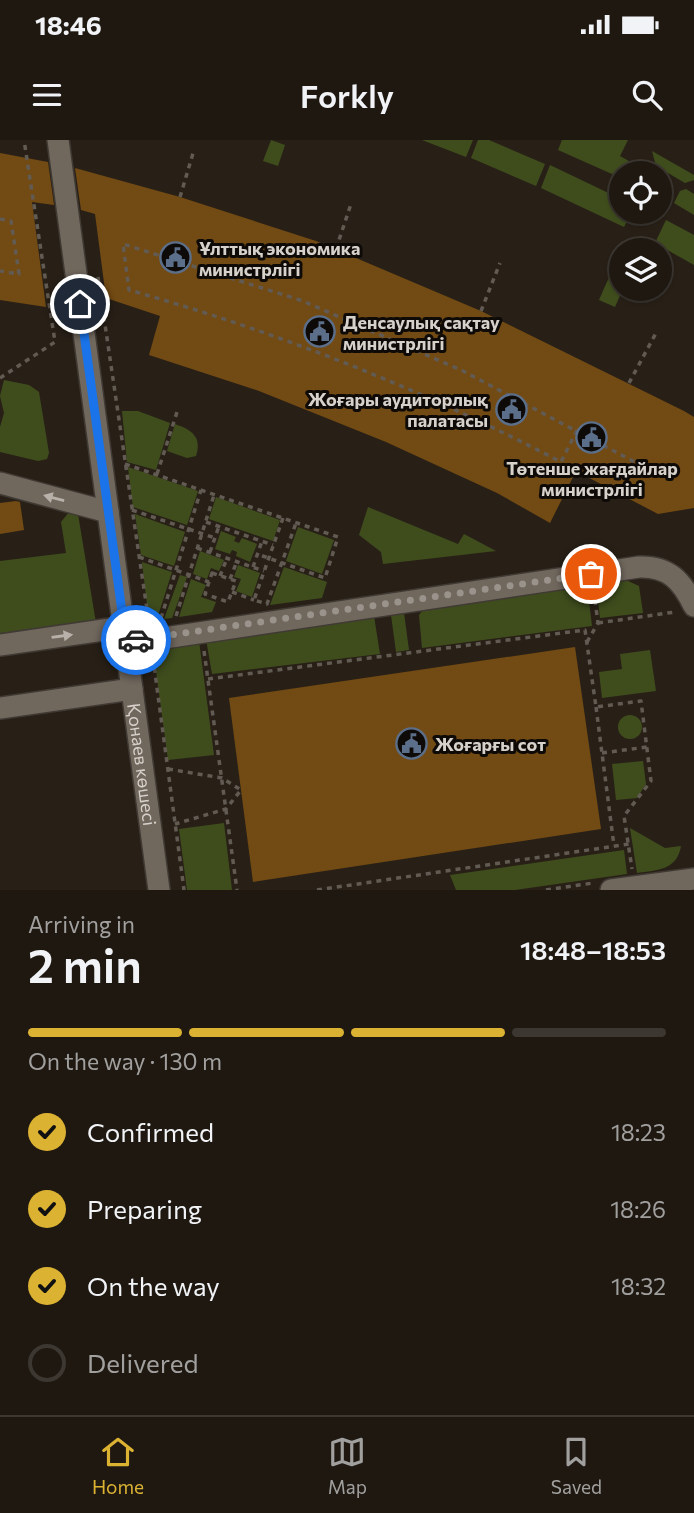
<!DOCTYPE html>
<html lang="en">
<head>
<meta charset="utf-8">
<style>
	body { margin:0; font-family:Commissioner,sans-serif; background:#2b251f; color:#f1f3f6; height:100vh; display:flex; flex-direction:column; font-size:26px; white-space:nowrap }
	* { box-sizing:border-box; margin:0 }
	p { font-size:23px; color:#a1a09f }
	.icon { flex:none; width:38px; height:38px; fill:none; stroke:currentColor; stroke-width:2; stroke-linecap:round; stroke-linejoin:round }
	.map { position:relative; height:750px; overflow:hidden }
	.panel { display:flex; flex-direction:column; background:#1e1811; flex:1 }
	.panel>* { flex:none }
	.controls { position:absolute; left:609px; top:21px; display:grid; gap:14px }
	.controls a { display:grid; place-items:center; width:63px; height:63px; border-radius:50%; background:#1e1811; box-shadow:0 2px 5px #0004,0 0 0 2px #3c3731; font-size:35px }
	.pin { position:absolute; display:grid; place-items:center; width:60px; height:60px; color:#fff; margin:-30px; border:4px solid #fff; border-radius:50%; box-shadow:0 2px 7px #0007 }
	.courier { position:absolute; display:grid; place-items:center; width:70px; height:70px; margin:-35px; border:5px solid #1a73e8; border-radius:50%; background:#fff; color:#222; box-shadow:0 2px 9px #0007 }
	.head em { font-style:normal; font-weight:600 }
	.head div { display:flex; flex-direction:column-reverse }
	.head { display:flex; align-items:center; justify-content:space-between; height:119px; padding:0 28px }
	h1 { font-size:46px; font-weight:600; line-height:52px }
	.bar { display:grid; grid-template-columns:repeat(4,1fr); gap:10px 7px; align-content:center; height:84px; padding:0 28px }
	.bar i { height:9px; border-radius:5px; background:#3c3731 }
	.bar .active { background:#dcb233 }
	.bar p { grid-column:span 4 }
	ol { padding:0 28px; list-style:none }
	li { display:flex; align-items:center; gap:21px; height:77px }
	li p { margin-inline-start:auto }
	li .icon { padding:7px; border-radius:50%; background:#dcb233; color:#111; stroke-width:4 }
	li:last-child { color:#a1a09f }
	li i { width:38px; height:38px; border:4px solid #3c3731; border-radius:50% }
	.status { display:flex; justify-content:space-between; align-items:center; height:49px; padding:0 35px; background:#1e1811; direction:ltr }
	.status svg { height:19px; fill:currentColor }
	header { display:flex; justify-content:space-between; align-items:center; height:91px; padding:0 28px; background:#1e1811; font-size:32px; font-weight:600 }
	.tab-bar { display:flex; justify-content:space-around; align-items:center; height:98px; border-top:2px solid #3c3731; background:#1e1811; font-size:19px; color:#a1a09f }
	.tab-bar a { display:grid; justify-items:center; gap:4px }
	.tab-bar .active { color:#dcb233 }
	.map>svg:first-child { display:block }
	.green { fill:#3f4d1d }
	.building { fill:#724a13 }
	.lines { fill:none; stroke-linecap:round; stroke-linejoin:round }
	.minor-casing { stroke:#403a34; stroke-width:24 }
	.path { stroke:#625b53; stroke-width:3.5; stroke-dasharray:5 5; stroke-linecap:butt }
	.minor { stroke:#70675d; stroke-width:21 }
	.oneway { fill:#b7b1aa }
	.done { stroke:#99938c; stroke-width:7; stroke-dasharray:0 12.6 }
	.route { stroke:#1a73e8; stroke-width:9 }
	.labels { text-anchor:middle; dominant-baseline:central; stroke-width:6; stroke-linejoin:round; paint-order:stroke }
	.poi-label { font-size:18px; font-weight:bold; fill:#d6d1cb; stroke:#0e0a07; text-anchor:start }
	.street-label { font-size:18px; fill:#d6d1cb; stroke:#0e0a07 }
</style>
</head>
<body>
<div class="status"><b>18:46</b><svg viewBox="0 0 49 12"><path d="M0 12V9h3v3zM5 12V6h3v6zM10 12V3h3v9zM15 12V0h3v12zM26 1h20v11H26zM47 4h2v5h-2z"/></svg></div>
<header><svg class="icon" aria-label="menu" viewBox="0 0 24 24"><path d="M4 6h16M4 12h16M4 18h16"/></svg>Forkly<svg class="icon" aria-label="search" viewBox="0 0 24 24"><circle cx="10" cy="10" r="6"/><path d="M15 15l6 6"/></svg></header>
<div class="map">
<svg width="694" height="750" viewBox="0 0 694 750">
	<rect width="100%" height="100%" fill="#282017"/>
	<g class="green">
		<polygon points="271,0 285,5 278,26 263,21"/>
		<polygon points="422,0 473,0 466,17"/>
		<polygon points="478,0 489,0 545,24 536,46 471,18"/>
		<polygon points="562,0 628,0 620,16 650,33 621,33 621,38 558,10"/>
		<polygon points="652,11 694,35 694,40 685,43 656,26"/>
		<polygon points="550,25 621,59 621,72 632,72 624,87 541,48"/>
		<polygon points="686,49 694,54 694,75 674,63 680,51"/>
		<polygon points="666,80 694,95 694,125 655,103"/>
		<polygon points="610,135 621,140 623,149 615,167 599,160"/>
		<polygon points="4,240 29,245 39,252 49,313 47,319 38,321 0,312 0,287 4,273 0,256"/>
		<polygon points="122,271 138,271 170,283 156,330 127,322"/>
		<path d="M175,284C192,290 202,297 196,316L187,318L167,311Z"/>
		<polygon points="128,327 198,351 187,385 133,367"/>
		<polygon points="216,357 280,380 273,401 209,379"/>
		<polygon points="368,367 458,404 464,394 496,411 383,424 381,412 359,395"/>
		<polygon points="70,371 78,374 96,483 0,496 0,421 66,413 61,382"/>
		<polygon points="135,374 185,392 174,426 141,415"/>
		<polygon points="298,387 334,400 322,434 286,421"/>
		<polygon points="221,391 236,397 234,401 239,403 242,398 257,404 250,422 236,416 237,412 232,410 230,414 215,409"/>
		<polygon points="200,411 224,420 219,431 211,428 207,439 193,434"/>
		<polygon points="142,422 172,432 157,479 148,473"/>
		<polygon points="238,425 260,433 252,457 236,451 241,439 234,437"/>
		<polygon points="284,427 327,442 322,458 270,465"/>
		<polygon points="180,435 187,437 172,478 164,479"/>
		<polygon points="191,439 206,445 201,457 216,462 212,472 179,477"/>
		<polygon points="628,441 639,446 643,473 600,478 596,443"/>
		<polygon points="587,445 592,486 422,508 419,475 425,467"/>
		<polygon points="404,473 409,510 396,512 391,475"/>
		<polygon points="374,476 380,514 212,534 206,499"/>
		<polygon points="199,501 214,615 168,620 154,516 157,510"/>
		<polygon points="650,510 656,551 602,558 599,532 622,529 620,514"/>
		<circle cx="630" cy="587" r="12"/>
		<polygon points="643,621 646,644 637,658 616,660 612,624"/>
		<polygon points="224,683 232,750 187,750 179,689"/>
		<path d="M630,688L665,708L681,706C677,730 658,730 637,733Z"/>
		<polygon points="624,710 627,734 515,750 456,750 450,735"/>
	</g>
	<g class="building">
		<polygon points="0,13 48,22 54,65 32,62 46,167 0,160"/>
		<polygon points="75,28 180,57 316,101 481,171 684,271 694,277 694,368 658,374 576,331 550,383 497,353 386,302 259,251 149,215 160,176 106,158 95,74 81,70"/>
		<polygon points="16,361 20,362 24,390 0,394 0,363"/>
		<polygon points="575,507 601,689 253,742 229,558"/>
	</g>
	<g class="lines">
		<defs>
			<g id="minor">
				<path id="s1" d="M58,0L159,750"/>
				<polyline points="0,343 108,372"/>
				<path d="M126,501L151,500L639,427C669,426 682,441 694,466"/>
				<polyline points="0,505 124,487"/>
				<polyline points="0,568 132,549"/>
				<polyline points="611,750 694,739"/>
			</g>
		</defs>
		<use href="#minor" class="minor-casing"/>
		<g class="path">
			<polyline points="180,57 194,10"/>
			<polyline points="0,79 11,81 19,134 0,131"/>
			<polyline points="336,109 351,64"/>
			<polyline points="98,137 149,483"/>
			<polyline points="481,171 500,123"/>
			<polyline points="0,238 55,202 24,0"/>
			<polyline points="629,243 656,193"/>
			<path d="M577,290L561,322C424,250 278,192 129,150L123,104L303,161L463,231L661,336"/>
			<polyline points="125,324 338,397 325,438 257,414"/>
			<polyline points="157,334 178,269"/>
			<polyline points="132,370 215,398"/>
			<polyline points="283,378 254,460 267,464 296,383"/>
			<polyline points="206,382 273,405"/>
			<polyline points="197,408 264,431"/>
			<polyline points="210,412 219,386"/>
			<polyline points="139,417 209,442"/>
			<polyline points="253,427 262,401"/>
			<polygon points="212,433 236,441 228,462 205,454"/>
			<polyline points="220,436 227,418"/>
			<polyline points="230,439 237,421"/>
			<polyline points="232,452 254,460"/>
			<polyline points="176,476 214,355"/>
			<polyline points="161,478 201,350"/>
			<polyline points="598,483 675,472"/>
			<polyline points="587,502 598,483 594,453"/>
			<polyline points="204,511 237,750"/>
			<polyline points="153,518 184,750"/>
			<polyline points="208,539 585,490 596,567 641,561 651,641 624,676 632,729"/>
			<polyline points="596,567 614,706"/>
			<polyline points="602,613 647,607"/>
			<polyline points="168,629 222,638 241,650 226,669 175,684"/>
			<polyline points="317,750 629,704"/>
			<polyline points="546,750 593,743"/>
		</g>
		<use href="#minor" class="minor"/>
	</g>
	<defs><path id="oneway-solid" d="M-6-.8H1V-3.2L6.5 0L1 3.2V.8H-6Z" transform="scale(1.75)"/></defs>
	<g class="oneway">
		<use href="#oneway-solid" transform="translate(54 358) rotate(-165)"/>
		<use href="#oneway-solid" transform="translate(62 496) rotate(-8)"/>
	</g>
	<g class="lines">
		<polyline class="done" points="136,500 591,434"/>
		<polyline class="route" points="80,164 126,501 136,500"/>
	</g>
	<defs>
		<symbol id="civic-ring" viewBox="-11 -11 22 22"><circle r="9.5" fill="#0e0a07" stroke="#5c6f8a" stroke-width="1.5"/><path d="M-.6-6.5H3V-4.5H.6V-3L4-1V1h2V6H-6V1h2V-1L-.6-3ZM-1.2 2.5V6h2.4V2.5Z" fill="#5c6f8a"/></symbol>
	</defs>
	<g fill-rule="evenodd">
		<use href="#civic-ring" x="158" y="100" width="35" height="35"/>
		<use href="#civic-ring" x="302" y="174" width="35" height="35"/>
		<use href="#civic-ring" x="494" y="252" width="35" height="35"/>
		<use href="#civic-ring" x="574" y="280" width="35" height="35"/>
		<use href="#civic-ring" x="394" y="586" width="35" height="35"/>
	</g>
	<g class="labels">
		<g class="poi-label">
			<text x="199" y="108">Ұлттық экономика<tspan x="199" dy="21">министрлігі</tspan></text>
			<text x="343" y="182">Денсаулық сақтау<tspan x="343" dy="21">министрлігі</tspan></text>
			<text x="488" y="259" text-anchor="end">Жоғары аудиторлық<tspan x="488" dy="21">палатасы</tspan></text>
			<text x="592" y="328" text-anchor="middle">Төтенше жағдайлар<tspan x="592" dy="21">министрлігі</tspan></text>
			<text x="435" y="604">Жоғарғы сот</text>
		</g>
		<g class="street-label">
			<text stroke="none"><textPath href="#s1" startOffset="630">Қонаев көшесі</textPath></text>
		</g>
	</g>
</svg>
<div class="controls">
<a><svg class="icon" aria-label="locate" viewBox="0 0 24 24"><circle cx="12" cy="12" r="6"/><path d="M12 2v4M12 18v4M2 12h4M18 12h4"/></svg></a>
<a><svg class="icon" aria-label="layers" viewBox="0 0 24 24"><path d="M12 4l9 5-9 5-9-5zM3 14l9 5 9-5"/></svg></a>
</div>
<div class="pin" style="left:591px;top:434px;background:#ea580c"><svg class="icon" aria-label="bag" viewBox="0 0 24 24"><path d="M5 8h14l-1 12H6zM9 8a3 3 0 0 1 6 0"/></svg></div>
<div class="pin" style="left:80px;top:164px;background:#1f2937"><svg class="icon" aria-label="home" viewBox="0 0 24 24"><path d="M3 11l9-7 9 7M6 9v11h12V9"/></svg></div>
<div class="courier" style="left:136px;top:500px"><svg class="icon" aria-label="car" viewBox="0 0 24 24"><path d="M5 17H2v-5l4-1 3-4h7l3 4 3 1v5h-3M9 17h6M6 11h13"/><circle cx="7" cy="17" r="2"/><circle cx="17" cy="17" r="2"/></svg></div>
</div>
<section class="panel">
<div class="head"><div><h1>2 min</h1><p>Arriving in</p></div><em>18:48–18:53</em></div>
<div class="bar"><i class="active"></i><i class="active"></i><i class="active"></i><i></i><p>On the way · 130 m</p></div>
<ol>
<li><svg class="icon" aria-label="check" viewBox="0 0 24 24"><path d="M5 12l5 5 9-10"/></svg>Confirmed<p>18:23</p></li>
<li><svg class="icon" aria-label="check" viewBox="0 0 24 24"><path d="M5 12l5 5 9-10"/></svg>Preparing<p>18:26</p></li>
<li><svg class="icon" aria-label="check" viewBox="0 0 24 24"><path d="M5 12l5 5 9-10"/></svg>On the way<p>18:32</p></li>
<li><i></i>Delivered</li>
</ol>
</section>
<nav class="tab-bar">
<a class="active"><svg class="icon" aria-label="home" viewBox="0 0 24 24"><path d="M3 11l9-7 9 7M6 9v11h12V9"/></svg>Home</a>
<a><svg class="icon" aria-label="map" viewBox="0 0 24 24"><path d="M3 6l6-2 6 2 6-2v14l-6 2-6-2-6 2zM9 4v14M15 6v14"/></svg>Map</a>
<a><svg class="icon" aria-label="saved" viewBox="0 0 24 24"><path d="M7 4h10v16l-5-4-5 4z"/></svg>Saved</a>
</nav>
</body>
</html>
